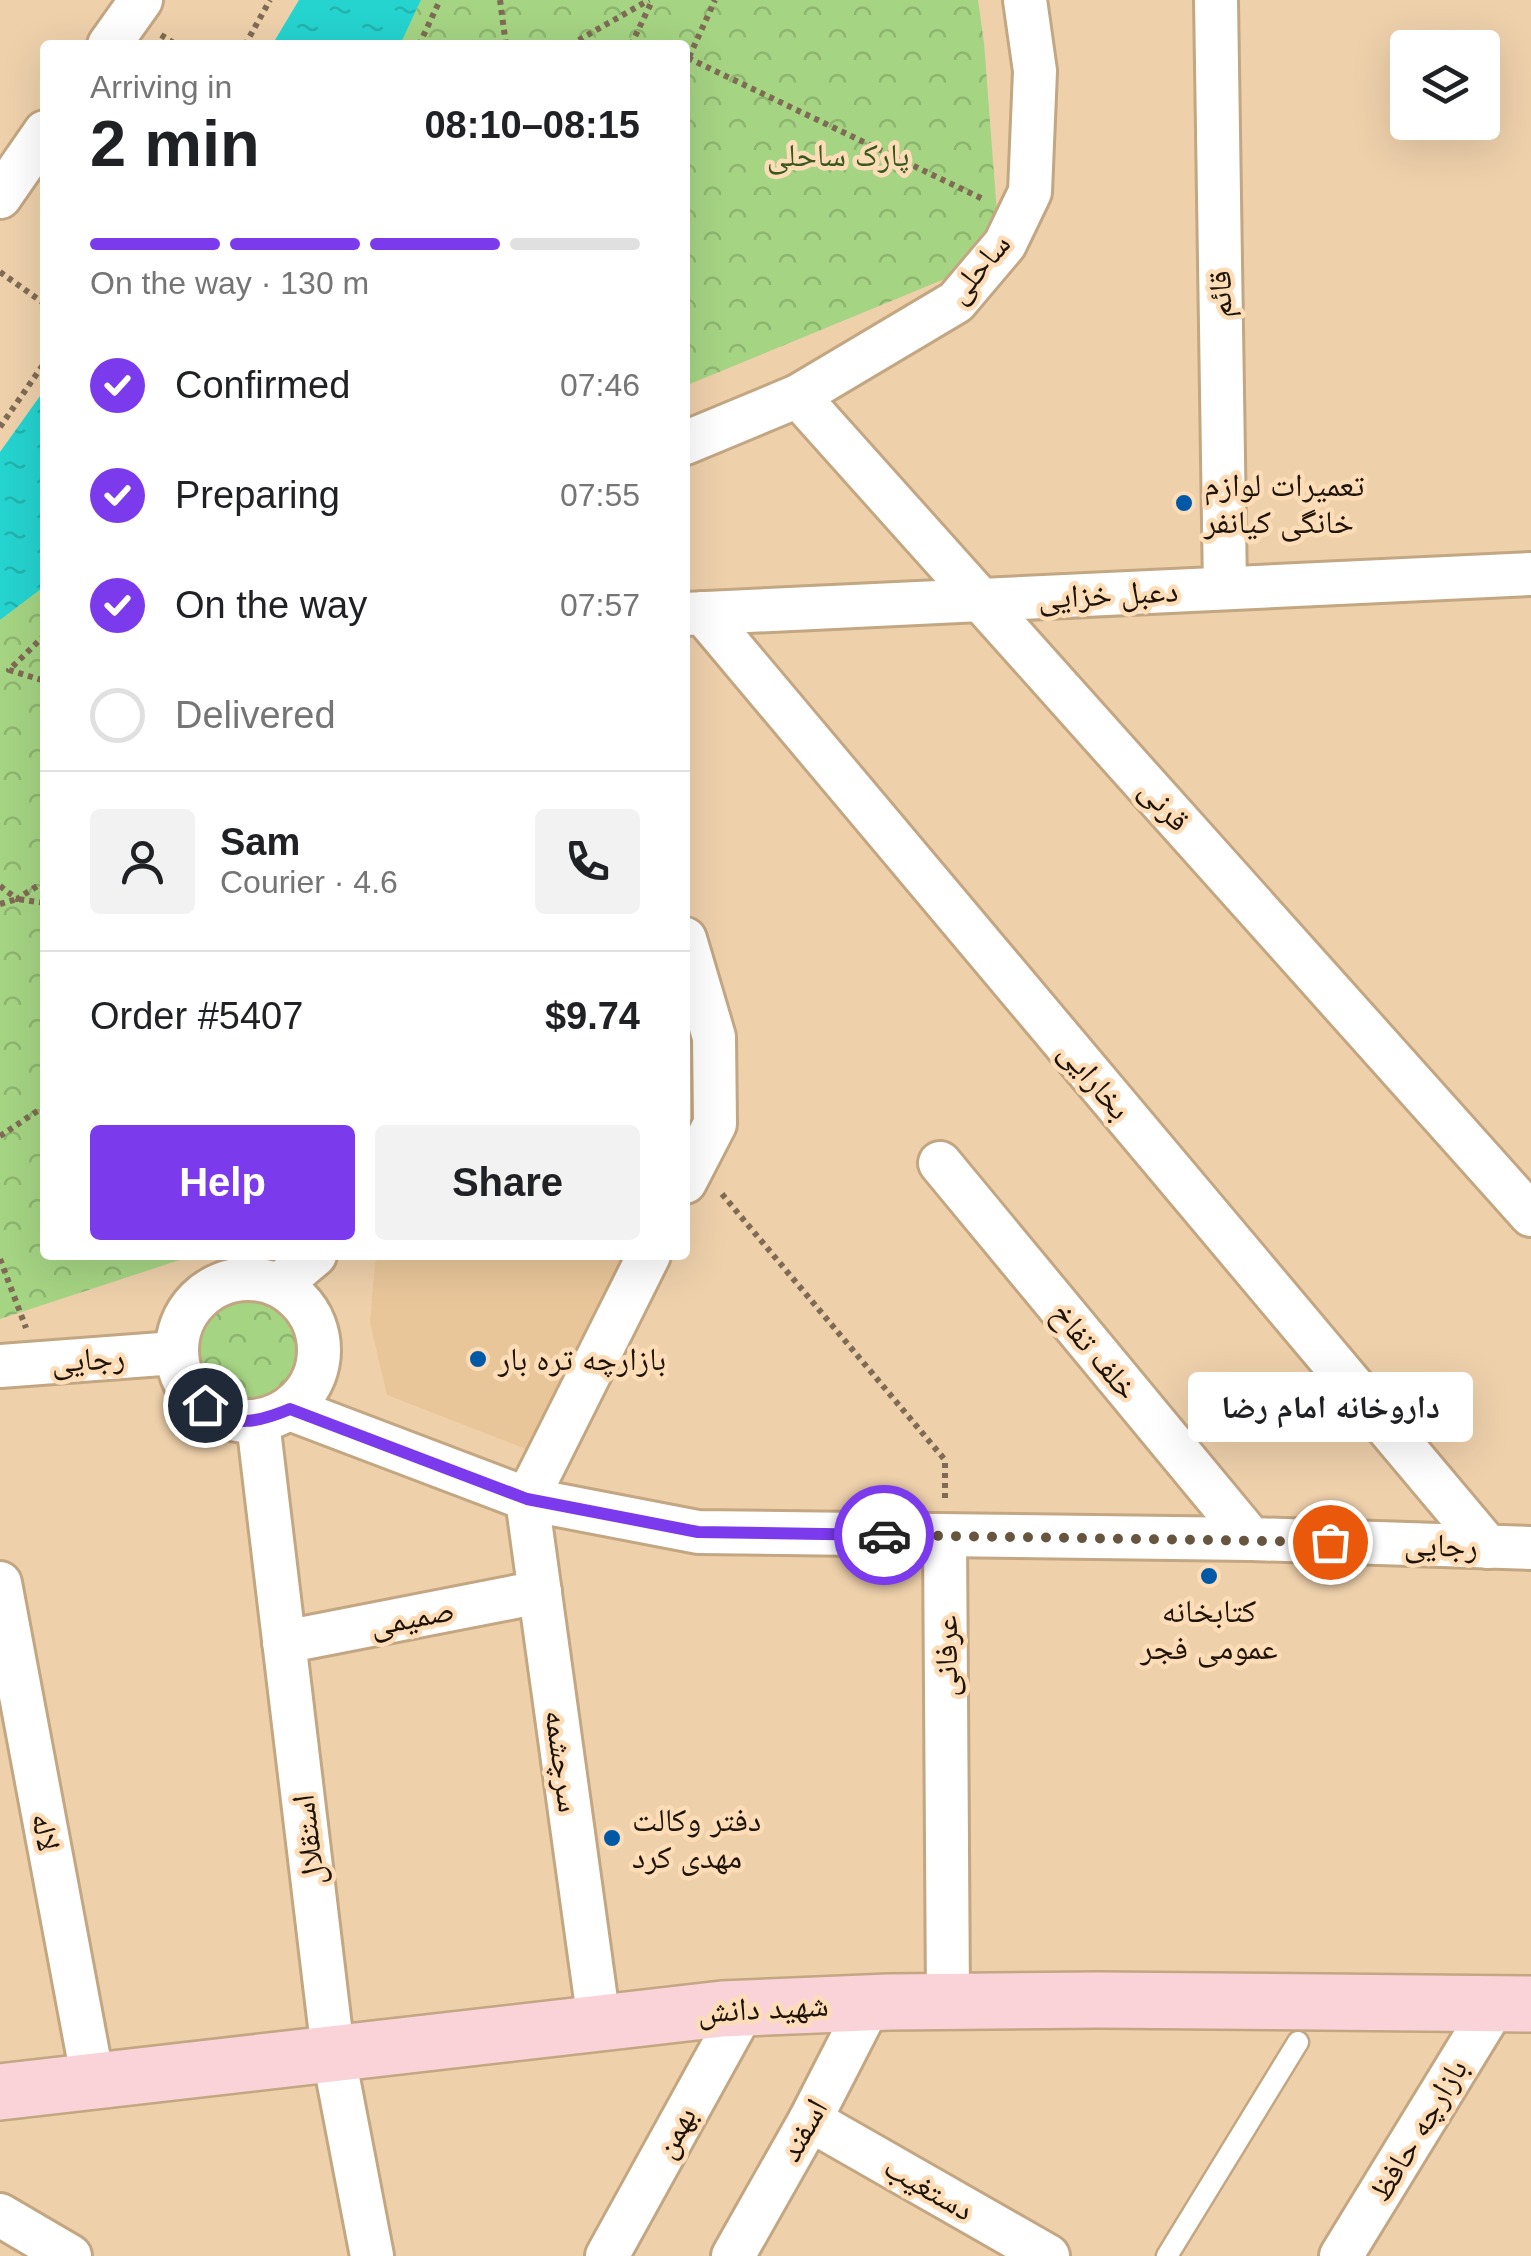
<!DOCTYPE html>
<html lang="en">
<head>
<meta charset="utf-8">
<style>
	body { margin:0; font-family:Arial,"Noto Naskh Arabic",sans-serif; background:#f2f2f2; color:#202124; height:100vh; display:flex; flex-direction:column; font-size:38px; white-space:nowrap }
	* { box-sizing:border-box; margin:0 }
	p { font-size:32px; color:#757577 }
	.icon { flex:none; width:55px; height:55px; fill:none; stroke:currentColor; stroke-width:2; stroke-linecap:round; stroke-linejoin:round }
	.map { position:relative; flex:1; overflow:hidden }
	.drawer { position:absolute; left:40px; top:40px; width:650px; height:1220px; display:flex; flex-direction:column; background:#fff; border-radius:10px; box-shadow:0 10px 40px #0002 }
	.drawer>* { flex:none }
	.fabs { position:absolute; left:1390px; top:30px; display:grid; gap:20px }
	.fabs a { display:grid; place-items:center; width:110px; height:110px; border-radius:10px; background:#fff; box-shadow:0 10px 40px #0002; font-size:50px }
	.pin { position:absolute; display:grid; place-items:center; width:85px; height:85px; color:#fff; margin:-42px; border:5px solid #fff; border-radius:50%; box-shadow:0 2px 10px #0007 }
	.courier { position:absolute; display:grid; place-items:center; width:100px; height:100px; margin:-50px; border:8px solid #7c3aed; border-radius:50%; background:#fff; color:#222; box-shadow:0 2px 12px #0007 }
	.bubble { position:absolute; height:70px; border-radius:10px; background:#fff; box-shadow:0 10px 40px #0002; font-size:32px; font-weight:700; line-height:70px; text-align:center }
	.summary em { font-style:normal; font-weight:700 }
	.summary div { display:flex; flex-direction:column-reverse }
	.summary { display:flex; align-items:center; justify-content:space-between; height:170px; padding:0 50px }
	h1 { font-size:65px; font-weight:700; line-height:75px }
	.bar { display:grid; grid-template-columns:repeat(4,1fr); gap:15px 10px; align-content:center; height:120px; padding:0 50px }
	.bar i { height:12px; border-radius:8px; background:#e0e0e0 }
	.bar .on { background:#7c3aed }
	.bar p { grid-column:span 4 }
	.line { display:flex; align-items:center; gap:25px; padding:0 50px; border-top:2px solid #e0e0e0 }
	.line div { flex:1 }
	.round { display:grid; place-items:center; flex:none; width:105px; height:105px; border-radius:10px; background:#f2f2f2 }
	ol { padding:0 50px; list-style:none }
	li { display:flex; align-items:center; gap:30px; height:110px }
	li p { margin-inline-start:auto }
	li .icon { padding:10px; border-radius:50%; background:#7c3aed; color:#fff; stroke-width:4 }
	li:last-child { color:#757577 }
	li i { width:55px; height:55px; border:5px solid #e0e0e0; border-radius:50% }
	.cta { display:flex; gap:20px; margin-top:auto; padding:20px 50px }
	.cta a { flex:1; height:115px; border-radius:10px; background:#7c3aed; color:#fff; font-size:40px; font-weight:700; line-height:115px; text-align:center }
	.cta a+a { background:#f2f2f2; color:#202124 }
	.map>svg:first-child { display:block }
	.built { fill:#e9c69a }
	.park { fill:url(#park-crowns) }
	.water { fill:url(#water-ripples) }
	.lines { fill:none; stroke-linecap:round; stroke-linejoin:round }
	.service-casing { stroke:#c3a682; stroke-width:25 }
	.minor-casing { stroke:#c3a682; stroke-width:48 }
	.secondary-casing { stroke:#c3a682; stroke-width:60 }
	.path { stroke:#7f6b53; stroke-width:6; stroke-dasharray:5 5; stroke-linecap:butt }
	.service { stroke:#fff; stroke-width:20 }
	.minor { stroke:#fff; stroke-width:42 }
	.secondary { stroke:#fad3d9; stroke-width:55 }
	.done { stroke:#675540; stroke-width:10; stroke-dasharray:0 18 }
	.route { stroke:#7c3aed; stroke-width:12 }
	.poi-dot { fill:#0059a6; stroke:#fcddb8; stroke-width:4 }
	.labels { text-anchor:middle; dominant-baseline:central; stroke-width:9; stroke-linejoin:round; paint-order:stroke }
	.park-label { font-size:32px; fill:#38581c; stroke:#fcddb8 }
	.street-label { font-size:32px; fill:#1e1306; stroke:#fcddb8 }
	.poi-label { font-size:32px; fill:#1e1306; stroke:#fcddb8; text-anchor:start }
</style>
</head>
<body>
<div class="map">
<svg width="1531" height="2256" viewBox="0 0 1531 2256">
	<defs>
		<pattern id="park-crowns" width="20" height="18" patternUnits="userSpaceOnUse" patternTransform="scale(2.5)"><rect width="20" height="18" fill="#a5d483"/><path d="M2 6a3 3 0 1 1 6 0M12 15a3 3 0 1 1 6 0" fill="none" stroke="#8eb570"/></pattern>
		<pattern id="water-ripples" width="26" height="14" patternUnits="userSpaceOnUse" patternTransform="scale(2.5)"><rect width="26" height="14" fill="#25d3cf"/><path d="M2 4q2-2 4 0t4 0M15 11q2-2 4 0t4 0" fill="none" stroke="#21b4b0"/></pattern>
	</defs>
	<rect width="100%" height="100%" fill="#eed0ab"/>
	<g class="built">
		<polygon points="685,1066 714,1082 685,1143"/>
		<polygon points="382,1255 630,1255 531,1451 387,1395 370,1323 375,1263"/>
	</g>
	<g class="park">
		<polygon points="421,0 978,0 984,43 998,227 947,278 685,386 685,45 400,45"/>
		<polygon points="45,586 45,1255 195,1255 0,1319 0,620"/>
		<path d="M243,1282C255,1285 271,1285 280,1291C307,1308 325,1349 309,1379C286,1421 223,1428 193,1388C173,1362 185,1307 214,1292C222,1287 234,1285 243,1282Z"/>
	</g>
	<g class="water">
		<polygon points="299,0 421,0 400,45 272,45"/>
		<polygon points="45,389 45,586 0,620 0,452"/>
	</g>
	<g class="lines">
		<defs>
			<polyline id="service" points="1167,2256 1298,2042"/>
			<g id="minor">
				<polyline points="1216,0 1225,588"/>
				<polyline points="109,45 141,0"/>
				<polyline points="0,197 45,132"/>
				<polyline points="798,396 1531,1215"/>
				<polyline points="685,443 798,396 956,302 1005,244 1030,192 1035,71 1025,0"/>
				<polyline points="703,613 1488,1547"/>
				<polyline points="685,614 1531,574"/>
				<polyline points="685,939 714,1037 715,1124 685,1182"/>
				<polyline points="940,1163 1251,1539"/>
				<circle cx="248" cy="1350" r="71"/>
				<polyline points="279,1285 315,1255"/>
				<polyline points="0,1366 175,1353"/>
				<polyline points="290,1409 527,1499 698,1532 1251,1539 1531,1548"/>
				<polyline points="258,1422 333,2052 372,2256"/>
				<polyline points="527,1499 599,2022"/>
				<polyline points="527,1499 649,1255"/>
				<polyline points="945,1536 948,2002"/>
				<polyline points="0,1583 93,2081"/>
				<polyline points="284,1642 540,1592"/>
				<polyline points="810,2120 1048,2256"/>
				<polyline points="0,2215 70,2256"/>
				<polyline points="607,2256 744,2008"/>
				<polyline points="733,2256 810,2120 870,2003"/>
				<polyline points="1341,2256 1496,2003"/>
			</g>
			<polyline id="secondary" points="0,2092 722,2009 889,2002 1098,2000 1531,2004"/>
		</defs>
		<use href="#service" class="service-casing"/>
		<use href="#minor" class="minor-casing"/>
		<use href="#secondary" class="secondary-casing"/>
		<g class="path">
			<polyline points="500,0 506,45"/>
			<polyline points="161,35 177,45"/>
			<polyline points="245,45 270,0"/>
			<polyline points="419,45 440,0"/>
			<polyline points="570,45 649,0"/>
			<polyline points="631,45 652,1"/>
			<polyline points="688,58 985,200"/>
			<polyline points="685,66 715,0"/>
			<polyline points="0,272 45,304"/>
			<polyline points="0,427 45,362"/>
			<polyline points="45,635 9,670 45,681"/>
			<polyline points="0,886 17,899 45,881"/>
			<polyline points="0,904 17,899 45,903"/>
			<polyline points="0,1136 45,1106"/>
			<polyline points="722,1194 945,1460 945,1500"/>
			<polyline points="0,1259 26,1328"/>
		</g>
		<use href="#service" class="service"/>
		<use href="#minor" class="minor"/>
		<use href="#secondary" class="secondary"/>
	</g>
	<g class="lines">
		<polyline class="done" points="884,1535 1330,1542"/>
		<path class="route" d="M205,1405C233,1429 259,1422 290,1409L527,1499L698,1532L884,1535"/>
	</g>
	<g class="poi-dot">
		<circle cx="1184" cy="503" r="10"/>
		<circle cx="478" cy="1359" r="10"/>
		<circle cx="1209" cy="1576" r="10"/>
		<circle cx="612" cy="1838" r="10"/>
	</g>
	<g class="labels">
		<g class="park-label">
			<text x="838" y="155">پارک ساحلی</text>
		</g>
		<g class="street-label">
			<text transform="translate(978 268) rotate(-50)">ساحلی</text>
			<text transform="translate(1220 294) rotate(-91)">قائم</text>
			<text transform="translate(1108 594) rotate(-3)">دعبل خزایی</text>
			<text transform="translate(1165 805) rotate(48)">قرنی</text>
			<text transform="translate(1095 1080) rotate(50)">بخارایی</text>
			<text transform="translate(1095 1351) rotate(50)">خلف تفاخ</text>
			<text transform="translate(88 1359) rotate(-4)">رجایی</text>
			<text transform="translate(1441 1545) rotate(2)">رجایی</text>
			<text transform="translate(412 1617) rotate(-11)">صمیمی</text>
			<text transform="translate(946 1656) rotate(-90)">عرفانی</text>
			<text transform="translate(563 1761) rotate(82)">سرچشمه</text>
			<text transform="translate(46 1832) rotate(79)">لاله</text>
			<text transform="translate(308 1840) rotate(-97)">استقلال</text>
			<text transform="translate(763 2008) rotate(-3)">شهید دانش</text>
			<text transform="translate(803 2130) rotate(-61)">اسفند</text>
			<text transform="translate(1418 2130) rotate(-59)">بازارچه حافظ</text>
			<text transform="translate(675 2132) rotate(-61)">بهمن</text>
			<text transform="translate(929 2188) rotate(30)">دستغیب</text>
		</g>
		<g class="poi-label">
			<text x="1204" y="485">تعمیرات لوازم<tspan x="1204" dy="37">خانگی کیانفر</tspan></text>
			<text x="498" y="1359">بازارچه تره بار</text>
			<text x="1209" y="1611" text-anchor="middle">کتابخانه<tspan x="1209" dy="37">عمومی فجر</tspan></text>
			<text x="632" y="1820">دفتر وکالت<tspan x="632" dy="37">مهدی کرد</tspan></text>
		</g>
	</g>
</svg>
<div class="fabs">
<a><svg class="icon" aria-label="layers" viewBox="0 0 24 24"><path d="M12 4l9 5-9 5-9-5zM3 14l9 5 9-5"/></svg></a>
</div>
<div class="pin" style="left:1330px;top:1542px;background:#ea580c"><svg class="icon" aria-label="bag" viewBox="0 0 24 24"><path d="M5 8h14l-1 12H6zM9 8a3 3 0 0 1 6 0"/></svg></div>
<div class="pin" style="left:205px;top:1405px;background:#1f2937"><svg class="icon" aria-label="home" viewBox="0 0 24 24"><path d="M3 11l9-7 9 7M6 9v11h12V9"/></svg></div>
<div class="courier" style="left:884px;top:1535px"><svg class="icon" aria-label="car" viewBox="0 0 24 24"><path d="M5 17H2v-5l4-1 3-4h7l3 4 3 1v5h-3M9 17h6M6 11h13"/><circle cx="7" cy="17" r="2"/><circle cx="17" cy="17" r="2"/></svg></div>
<div class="bubble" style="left:1188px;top:1372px;width:285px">داروخانه امام رضا</div>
<section class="drawer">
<div class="summary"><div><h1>2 min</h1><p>Arriving in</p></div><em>08:10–08:15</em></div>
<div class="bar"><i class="on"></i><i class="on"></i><i class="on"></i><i></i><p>On the way · 130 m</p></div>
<ol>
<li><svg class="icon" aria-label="check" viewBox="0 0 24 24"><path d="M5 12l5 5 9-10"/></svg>Confirmed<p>07:46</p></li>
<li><svg class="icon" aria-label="check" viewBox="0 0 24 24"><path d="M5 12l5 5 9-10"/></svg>Preparing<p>07:55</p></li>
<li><svg class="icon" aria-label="check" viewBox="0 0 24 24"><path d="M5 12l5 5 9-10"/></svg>On the way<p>07:57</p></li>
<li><i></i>Delivered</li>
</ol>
<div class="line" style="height:180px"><a class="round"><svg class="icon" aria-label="person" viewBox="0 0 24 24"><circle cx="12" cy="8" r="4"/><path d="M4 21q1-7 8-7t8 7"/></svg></a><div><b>Sam</b><p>Courier · 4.6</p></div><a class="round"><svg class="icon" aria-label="phone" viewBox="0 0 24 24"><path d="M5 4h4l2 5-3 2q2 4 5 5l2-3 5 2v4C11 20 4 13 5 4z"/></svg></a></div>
<div class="line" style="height:130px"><div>Order #5407</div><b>$9.74</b></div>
<div class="cta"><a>Help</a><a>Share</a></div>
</section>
</div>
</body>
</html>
